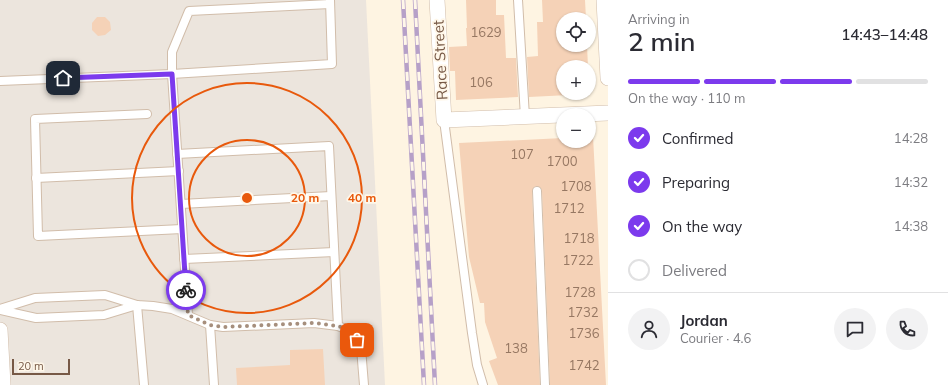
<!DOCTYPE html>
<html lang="en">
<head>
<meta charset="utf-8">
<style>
	body { margin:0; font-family:Mulish,sans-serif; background:#f2f2f3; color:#2b2b33; height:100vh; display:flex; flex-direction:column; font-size:15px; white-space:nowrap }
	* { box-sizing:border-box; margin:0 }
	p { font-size:13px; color:#7c7c81 }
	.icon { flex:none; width:22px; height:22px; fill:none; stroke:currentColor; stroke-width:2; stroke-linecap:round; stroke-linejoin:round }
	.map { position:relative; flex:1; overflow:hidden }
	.drawer { display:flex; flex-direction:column; background:#fff; width:340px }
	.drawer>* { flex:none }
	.fabs { position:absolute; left:556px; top:12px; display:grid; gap:8px }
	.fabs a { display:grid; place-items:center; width:40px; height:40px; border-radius:50%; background:#fff; box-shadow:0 1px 3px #0004; font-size:20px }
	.scale { position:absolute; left:12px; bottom:10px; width:58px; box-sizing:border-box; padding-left:4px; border:2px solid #775946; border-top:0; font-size:11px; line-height:14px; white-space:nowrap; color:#775946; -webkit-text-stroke:3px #fff7e9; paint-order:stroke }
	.pin { position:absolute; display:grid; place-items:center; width:34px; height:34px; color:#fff; margin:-17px; border-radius:8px; box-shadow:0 2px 6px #0006 }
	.courier { position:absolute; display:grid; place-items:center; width:40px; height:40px; margin:-20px; border:3px solid #7c3aed; border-radius:50%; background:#fff; color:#222; box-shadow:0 1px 5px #0007 }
	.overview em { font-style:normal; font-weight:600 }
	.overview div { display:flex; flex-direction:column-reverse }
	.overview { display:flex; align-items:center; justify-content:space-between; height:68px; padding:0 20px }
	h1 { font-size:26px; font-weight:600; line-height:30px }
	.bar { display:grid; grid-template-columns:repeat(4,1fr); gap:6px 4px; align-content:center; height:48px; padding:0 20px }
	.bar i { height:5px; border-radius:3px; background:#e1e1e2 }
	.bar .active { background:#7c3aed }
	.bar p { grid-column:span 4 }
	.line { display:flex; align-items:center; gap:10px; padding:0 20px; border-top:1px solid #e1e1e2 }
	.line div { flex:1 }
	.round { display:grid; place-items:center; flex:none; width:42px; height:42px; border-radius:21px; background:#f2f2f3 }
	ol { padding:0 20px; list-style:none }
	li { display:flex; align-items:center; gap:12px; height:44px }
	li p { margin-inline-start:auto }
	li .icon { padding:4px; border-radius:50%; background:#7c3aed; color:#fff; stroke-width:4 }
	li:last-child { color:#7c7c81 }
	li i { width:22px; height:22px; border:2px solid #e1e1e2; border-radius:50% }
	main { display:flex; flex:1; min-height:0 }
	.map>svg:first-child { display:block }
	.industrial { fill:#ece5dd }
	.building { fill:#f5d2b7 }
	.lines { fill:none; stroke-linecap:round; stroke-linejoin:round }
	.service-casing { stroke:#d1bdaa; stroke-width:10 }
	.minor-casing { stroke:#d1bdaa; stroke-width:16 }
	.service { stroke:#fff; stroke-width:8 }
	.minor { stroke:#fff; stroke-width:15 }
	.rail-casing { stroke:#b6a0c8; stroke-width:4.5 }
	.rail { stroke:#fff7e9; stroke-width:3; stroke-dasharray:9; stroke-linecap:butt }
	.done { stroke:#a68f7d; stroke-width:4; stroke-dasharray:0 7.2 }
	.route { stroke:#7c3aed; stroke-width:5 }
	.ring { fill:none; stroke:#e8590c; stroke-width:2 }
	.labels { text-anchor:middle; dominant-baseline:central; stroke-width:3.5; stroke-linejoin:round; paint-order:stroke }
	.number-label { font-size:13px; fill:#967762 }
	.street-label { font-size:15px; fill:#775946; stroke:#fff7e9 }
	.centre { fill:#e8590c; stroke:#fff7e9; stroke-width:2 }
	.ring-label { font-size:12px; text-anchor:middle; font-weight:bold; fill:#e8590c; stroke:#fff7e9; stroke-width:3.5; stroke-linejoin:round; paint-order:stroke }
</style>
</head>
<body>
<main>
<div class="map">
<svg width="608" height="385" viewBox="0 0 608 385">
	<rect width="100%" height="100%" fill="#fef4e2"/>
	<polygon class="industrial" points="0,0 366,0 385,385 0,385"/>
	<g class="building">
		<polygon points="466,0 496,0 496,15 504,15 506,58 516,58 518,97 456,100 455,71 450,71 449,47 467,46 466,28 467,28"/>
		<polygon points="542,0 585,0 586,19 563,19 563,45 587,45 588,67 563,67 563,93 589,93 589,88 589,94 529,97 527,57 538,56 537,22 543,22"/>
		<polygon points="97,17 105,17 110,22 111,30 105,35 98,36 92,30 92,23"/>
		<polygon points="593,136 606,385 550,385 542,191 541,188 537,186 534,187 532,191 540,385 498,385 489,361 497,358 485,322 484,303 480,303 469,257 459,143 563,138 563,141 589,141 589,137"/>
		<polygon points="323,349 325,385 237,385 236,368 290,365 290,350"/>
	</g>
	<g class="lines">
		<defs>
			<g id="service">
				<polyline points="518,0 525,117"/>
				<polyline points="0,81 172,74 332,64 330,0"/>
				<polyline points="147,114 35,119 38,236 182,229"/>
				<polyline points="444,120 472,333 477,365 483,385"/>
				<polyline points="177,154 329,146 338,326"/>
				<polyline points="36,178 179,171"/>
				<polyline points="537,191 545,385"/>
				<polyline points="181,204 331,196"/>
				<polyline points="184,259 334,252"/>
				<polyline points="137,305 144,385"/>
				<polyline points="0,309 35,298 105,295 137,305 153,306 172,309 210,325 223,327 314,323 338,326 353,332 361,348 364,385"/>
				<polyline points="0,310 36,318 104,315 137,305"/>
				<polyline points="188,315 172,74 172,52 189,11 330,4"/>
				<polyline points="210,325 214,385"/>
			</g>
			<g id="minor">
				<polyline points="437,0 444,120 608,113"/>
				<polyline points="604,0 608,78"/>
				<polyline points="0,330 3,385"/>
			</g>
		</defs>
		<use href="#service" class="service-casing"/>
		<use href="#minor" class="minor-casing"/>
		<use href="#service" class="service"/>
		<use href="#minor" class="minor"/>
		<defs>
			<g id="rail">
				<polyline points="403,0 424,385"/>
				<polyline points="415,0 435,385"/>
			</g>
		</defs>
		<use href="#rail" class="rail-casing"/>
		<use href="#rail" class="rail"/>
	</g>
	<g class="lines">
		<polyline class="done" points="186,290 188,315 210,325 223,327 314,323 338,326 353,332 357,340"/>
		<polyline class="route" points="63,78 172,74 186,290"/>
	</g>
	<g class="ring">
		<circle cx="247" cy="198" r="58"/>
		<circle cx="247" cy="198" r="115"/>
	</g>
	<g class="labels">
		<g class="number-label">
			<text x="486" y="32">1629</text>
			<text x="481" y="82">106</text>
			<text x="522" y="154">107</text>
			<text x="562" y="161">1700</text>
			<text x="576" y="186">1708</text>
			<text x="569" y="208">1712</text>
			<text x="579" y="238">1718</text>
			<text x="578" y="260">1722</text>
			<text x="580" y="292">1728</text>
			<text x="583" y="312">1732</text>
			<text x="584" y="333">1736</text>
			<text x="516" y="348">138</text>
			<text x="584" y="365">1742</text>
		</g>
		<g class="street-label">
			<text transform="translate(440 60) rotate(-93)">Race Street</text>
		</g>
	</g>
	<circle cx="247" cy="198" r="6" class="centre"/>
	<g class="ring-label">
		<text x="305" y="202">20 m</text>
		<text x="362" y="202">40 m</text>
	</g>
</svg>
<div class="fabs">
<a><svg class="icon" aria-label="locate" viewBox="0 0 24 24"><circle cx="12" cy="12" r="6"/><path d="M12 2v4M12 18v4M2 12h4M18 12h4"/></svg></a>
<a>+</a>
<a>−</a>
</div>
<div class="scale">20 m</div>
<div class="pin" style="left:357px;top:340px;background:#ea580c"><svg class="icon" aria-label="bag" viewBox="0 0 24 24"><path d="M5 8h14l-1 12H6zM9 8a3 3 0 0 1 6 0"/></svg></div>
<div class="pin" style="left:63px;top:78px;background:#1f2937"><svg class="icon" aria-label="home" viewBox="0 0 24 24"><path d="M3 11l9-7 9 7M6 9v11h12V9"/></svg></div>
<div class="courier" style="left:186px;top:290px"><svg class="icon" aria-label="bike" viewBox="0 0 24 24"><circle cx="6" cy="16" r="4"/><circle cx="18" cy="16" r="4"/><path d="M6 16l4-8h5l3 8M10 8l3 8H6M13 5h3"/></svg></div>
</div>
<section class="drawer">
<div class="overview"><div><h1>2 min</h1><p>Arriving in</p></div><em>14:43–14:48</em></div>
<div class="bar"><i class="active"></i><i class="active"></i><i class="active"></i><i></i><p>On the way · 110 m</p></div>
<ol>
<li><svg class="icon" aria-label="check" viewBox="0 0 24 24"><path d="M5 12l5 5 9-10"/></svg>Confirmed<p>14:28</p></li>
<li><svg class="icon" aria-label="check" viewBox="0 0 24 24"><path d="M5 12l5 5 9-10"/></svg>Preparing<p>14:32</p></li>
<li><svg class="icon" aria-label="check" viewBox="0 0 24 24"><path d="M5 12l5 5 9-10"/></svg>On the way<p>14:38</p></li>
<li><i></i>Delivered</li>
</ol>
<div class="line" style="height:72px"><a class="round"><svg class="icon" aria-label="person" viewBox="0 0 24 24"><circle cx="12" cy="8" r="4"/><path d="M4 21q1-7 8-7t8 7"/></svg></a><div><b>Jordan</b><p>Courier · 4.6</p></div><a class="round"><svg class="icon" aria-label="chat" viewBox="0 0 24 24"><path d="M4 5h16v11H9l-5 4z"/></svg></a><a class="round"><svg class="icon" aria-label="phone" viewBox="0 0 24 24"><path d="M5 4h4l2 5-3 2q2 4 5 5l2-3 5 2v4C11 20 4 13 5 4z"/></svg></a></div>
</section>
</main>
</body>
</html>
